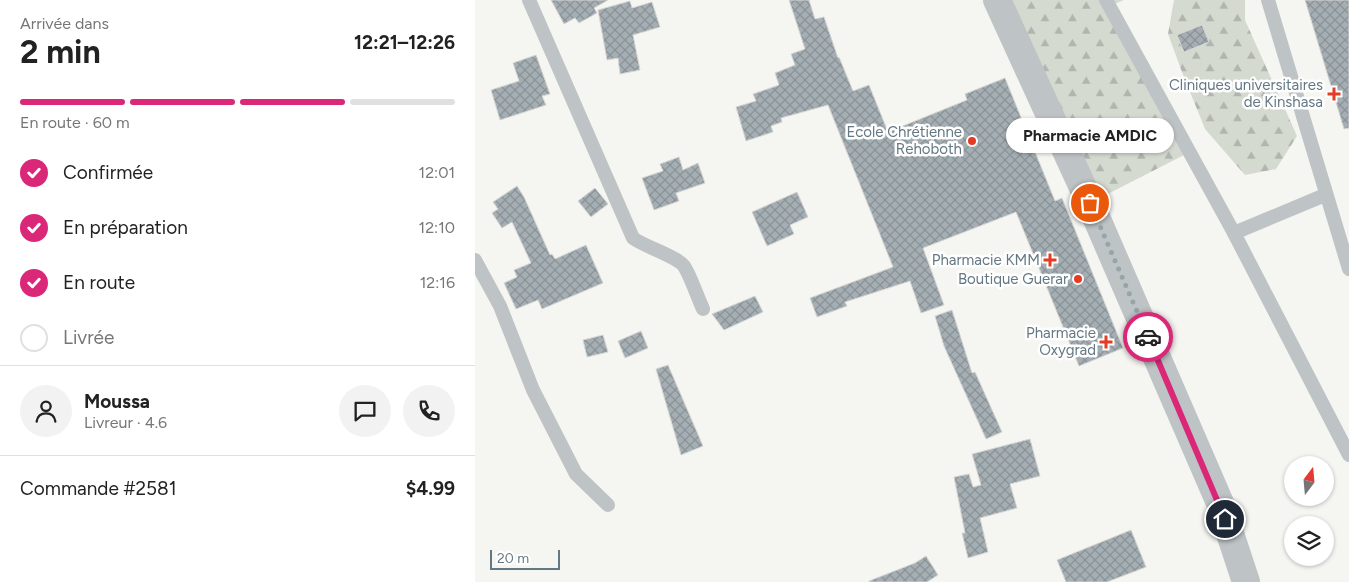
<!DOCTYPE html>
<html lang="fr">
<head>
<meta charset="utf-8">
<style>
	body { margin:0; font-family:Figtree,sans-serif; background:#f2f2f2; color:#222; height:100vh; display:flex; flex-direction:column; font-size:19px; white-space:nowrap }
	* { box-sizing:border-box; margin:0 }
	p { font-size:16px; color:#767676 }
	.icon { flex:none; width:28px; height:28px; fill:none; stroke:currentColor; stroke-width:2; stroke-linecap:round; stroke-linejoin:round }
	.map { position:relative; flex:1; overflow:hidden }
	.panel { display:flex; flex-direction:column; background:#fff; width:475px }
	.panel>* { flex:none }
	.needle { width:32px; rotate:16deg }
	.buttons { position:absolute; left:809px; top:456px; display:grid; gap:10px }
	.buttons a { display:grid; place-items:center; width:50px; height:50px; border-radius:50%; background:#fff; box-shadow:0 1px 4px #0004; font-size:25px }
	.scale { position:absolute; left:15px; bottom:12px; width:70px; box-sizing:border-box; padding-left:5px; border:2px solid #647883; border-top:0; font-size:14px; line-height:18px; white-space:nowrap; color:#647883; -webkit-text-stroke:4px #fff; paint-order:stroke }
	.pin { position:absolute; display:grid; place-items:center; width:42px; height:42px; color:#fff; margin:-21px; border:2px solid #fff; border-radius:50%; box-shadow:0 1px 5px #0007 }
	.courier { position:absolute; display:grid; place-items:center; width:50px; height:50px; margin:-25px; border:4px solid #db2777; border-radius:50%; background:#fff; color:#222; box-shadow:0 1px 6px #0007 }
	.bubble { position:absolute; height:35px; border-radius:18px; background:#fff; box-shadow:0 1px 4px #0004; font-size:16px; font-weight:700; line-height:35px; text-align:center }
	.head em { font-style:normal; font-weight:700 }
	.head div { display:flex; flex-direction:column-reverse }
	.head { display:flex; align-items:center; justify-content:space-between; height:85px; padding:0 20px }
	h1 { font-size:32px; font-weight:700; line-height:38px }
	.bar { display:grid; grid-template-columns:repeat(4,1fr); gap:8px 5px; align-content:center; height:60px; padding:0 20px }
	.bar i { height:6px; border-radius:4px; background:#e0e0e0 }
	.bar .active { background:#db2777 }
	.bar p { grid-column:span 4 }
	.line { display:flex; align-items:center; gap:12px; padding:0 20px; border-top:1px solid #e0e0e0 }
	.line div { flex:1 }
	.round { display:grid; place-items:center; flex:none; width:52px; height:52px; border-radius:26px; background:#f2f2f2 }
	ol { padding:0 20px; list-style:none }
	li { display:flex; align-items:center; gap:15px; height:55px }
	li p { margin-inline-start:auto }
	li .icon { padding:5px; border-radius:50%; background:#db2777; color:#fff; stroke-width:4 }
	li:last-child { color:#767676 }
	li i { width:28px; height:28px; border:2px solid #e0e0e0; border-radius:50% }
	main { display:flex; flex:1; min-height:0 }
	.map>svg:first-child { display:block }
	.forest { fill:url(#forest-firs) }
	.building { fill:url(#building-cross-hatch); stroke:#d7d6d4 }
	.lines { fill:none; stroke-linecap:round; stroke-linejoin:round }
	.service { stroke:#bec3c6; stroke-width:14 }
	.tertiary { stroke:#bec3c6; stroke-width:28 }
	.done { stroke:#97a4aa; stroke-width:5; stroke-dasharray:0 9 }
	.route { stroke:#db2777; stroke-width:6 }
	.poi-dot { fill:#e43b22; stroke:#fff; stroke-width:2 }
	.labels { text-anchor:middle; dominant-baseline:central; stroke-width:5; stroke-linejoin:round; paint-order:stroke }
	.poi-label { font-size:15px; fill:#647883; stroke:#fff; text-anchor:end }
</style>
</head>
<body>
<main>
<section class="panel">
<div class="head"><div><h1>2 min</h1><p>Arrivée dans</p></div><em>12:21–12:26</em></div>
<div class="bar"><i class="active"></i><i class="active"></i><i class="active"></i><i></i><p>En route · 60 m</p></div>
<ol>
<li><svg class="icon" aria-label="check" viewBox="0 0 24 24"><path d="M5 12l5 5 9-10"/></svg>Confirmée<p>12:01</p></li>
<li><svg class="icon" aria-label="check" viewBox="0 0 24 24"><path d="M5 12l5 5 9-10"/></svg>En préparation<p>12:10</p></li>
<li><svg class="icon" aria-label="check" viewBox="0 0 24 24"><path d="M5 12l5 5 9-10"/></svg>En route<p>12:16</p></li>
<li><i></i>Livrée</li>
</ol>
<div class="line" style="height:90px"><a class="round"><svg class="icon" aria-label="person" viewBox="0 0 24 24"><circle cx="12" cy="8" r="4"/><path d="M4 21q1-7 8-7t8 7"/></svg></a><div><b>Moussa</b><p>Livreur · 4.6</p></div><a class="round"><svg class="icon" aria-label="chat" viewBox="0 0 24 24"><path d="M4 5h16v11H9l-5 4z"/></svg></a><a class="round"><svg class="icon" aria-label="phone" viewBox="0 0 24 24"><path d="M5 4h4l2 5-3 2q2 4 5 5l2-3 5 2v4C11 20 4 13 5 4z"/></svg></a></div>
<div class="line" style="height:65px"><div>Commande #2581</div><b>$4.99</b></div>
</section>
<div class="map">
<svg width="874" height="582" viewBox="0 0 874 582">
	<defs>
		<pattern id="forest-firs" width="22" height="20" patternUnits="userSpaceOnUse" patternTransform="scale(1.25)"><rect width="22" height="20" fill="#d5dad1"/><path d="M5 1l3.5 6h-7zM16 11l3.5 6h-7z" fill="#b0b6af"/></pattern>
		<pattern id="building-cross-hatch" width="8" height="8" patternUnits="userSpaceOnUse" patternTransform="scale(1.25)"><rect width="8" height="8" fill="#a5afb3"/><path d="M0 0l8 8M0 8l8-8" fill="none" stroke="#8a9397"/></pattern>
	</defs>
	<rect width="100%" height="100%" fill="#f5f5f1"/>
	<g class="forest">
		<polygon points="522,0 649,0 635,6 715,152 615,203"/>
		<polygon points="699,0 770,0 770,20 822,136 801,169 770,175 730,129 707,72 693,34"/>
	</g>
	<g class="building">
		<polygon points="76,0 133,0 119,8 122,13 104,23 100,18 89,24"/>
		<polygon points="314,0 334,0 340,19 349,17 363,58 364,57 378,91 394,85 413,132 492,100 490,94 530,78 580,201 587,198 648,348 604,366 541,212 448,248 469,305 446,313 435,281 370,302 372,306 342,317 335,298 418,267 353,105 306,118 307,122 296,126 298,132 271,141 261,107 281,101 278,94 304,85 300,73 320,65 316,54 330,49"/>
		<polygon points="830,0 874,0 874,128 869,129"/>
		<polygon points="155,1 157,8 177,2 185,27 158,35 165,70 145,74 143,58 132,60 123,10"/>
		<polygon points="727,25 734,42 709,52 702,35"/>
		<polygon points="61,55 75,94 67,96 71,105 25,120 16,90 44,81 38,63"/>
		<polygon points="204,157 208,170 223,163 230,183 201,193 204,201 179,210 167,178 188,171 185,164"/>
		<polygon points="42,186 49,197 75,255 77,254 80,259 111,245 128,283 67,309 63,300 41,309 29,283 42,277 39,270 56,263 37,222 27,228 17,213 23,209 18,202"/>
		<polygon points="120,188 133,204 116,217 103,201"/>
		<polygon points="322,192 333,217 315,225 319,234 292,246 277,212"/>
		<polygon points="280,296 288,312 249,330 237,314"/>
		<polygon points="477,310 497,373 500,372 527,432 511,439 469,346 460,316"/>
		<polygon points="166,331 173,348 150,358 143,341"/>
		<polygon points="128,335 133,352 112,357 108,340"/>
		<polygon points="193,365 228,446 206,455 181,369"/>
		<polygon points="555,439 565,476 535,484 542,508 505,518 513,552 493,558 487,533 490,533 479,477 494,474 498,487 506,485 497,454"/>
		<polygon points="656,530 671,567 632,582 591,582 582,560"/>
		<polygon points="451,556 463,575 452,582 394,582 394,581 440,563"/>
	</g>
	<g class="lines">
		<g class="service">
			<path d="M54,0L158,238C170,247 201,256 209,266C216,277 222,296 228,309"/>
			<polyline points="631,0 759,233 874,455"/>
			<polyline points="793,0 874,269"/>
			<polyline points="759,233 850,195"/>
			<polyline points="0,260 25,306 58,390 101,474 133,505"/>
		</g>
		<polyline class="tertiary" points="522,0 615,203 745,503 771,582"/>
	</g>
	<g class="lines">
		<polyline class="done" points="615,203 673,337"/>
		<polyline class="route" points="673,337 750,519"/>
	</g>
	<g class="poi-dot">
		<path d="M856.5 86.5h5v5h5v5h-5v5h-5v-5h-5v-5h5z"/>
		<circle cx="497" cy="141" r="5"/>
		<path d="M572.5 252.5h5v5h5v5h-5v5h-5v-5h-5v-5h5z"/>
		<circle cx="603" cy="279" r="5"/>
		<path d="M628.5 334.5h5v5h5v5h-5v5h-5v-5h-5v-5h5z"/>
	</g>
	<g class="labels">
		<g class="poi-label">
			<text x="848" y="85">Cliniques universitaires<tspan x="848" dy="17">de Kinshasa</tspan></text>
			<text x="487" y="132">Ecole Chrétienne<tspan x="487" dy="17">Rehoboth</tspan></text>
			<text x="565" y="260">Pharmacie KMM</text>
			<text x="593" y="279">Boutique Guerar</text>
			<text x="621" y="333">Pharmacie<tspan x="621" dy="17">Oxygrad</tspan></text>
		</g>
	</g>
</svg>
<div class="buttons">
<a><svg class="needle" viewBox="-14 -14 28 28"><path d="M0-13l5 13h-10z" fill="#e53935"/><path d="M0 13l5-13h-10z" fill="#767676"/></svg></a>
<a><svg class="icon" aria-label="layers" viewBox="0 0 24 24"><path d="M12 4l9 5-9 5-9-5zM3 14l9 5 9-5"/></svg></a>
</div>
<div class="scale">20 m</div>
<div class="pin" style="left:615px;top:203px;background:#ea580c"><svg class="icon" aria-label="bag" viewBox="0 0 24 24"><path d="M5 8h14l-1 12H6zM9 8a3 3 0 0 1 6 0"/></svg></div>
<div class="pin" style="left:750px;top:519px;background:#1f2937"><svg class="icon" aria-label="home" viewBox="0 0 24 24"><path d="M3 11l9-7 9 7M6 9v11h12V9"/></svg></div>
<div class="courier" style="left:673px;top:337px"><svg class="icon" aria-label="car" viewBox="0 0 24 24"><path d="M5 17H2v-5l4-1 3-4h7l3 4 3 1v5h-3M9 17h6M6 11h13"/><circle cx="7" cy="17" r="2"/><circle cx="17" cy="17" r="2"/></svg></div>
<div class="bubble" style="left:531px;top:118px;width:168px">Pharmacie AMDIC</div>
</div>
</main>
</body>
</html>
